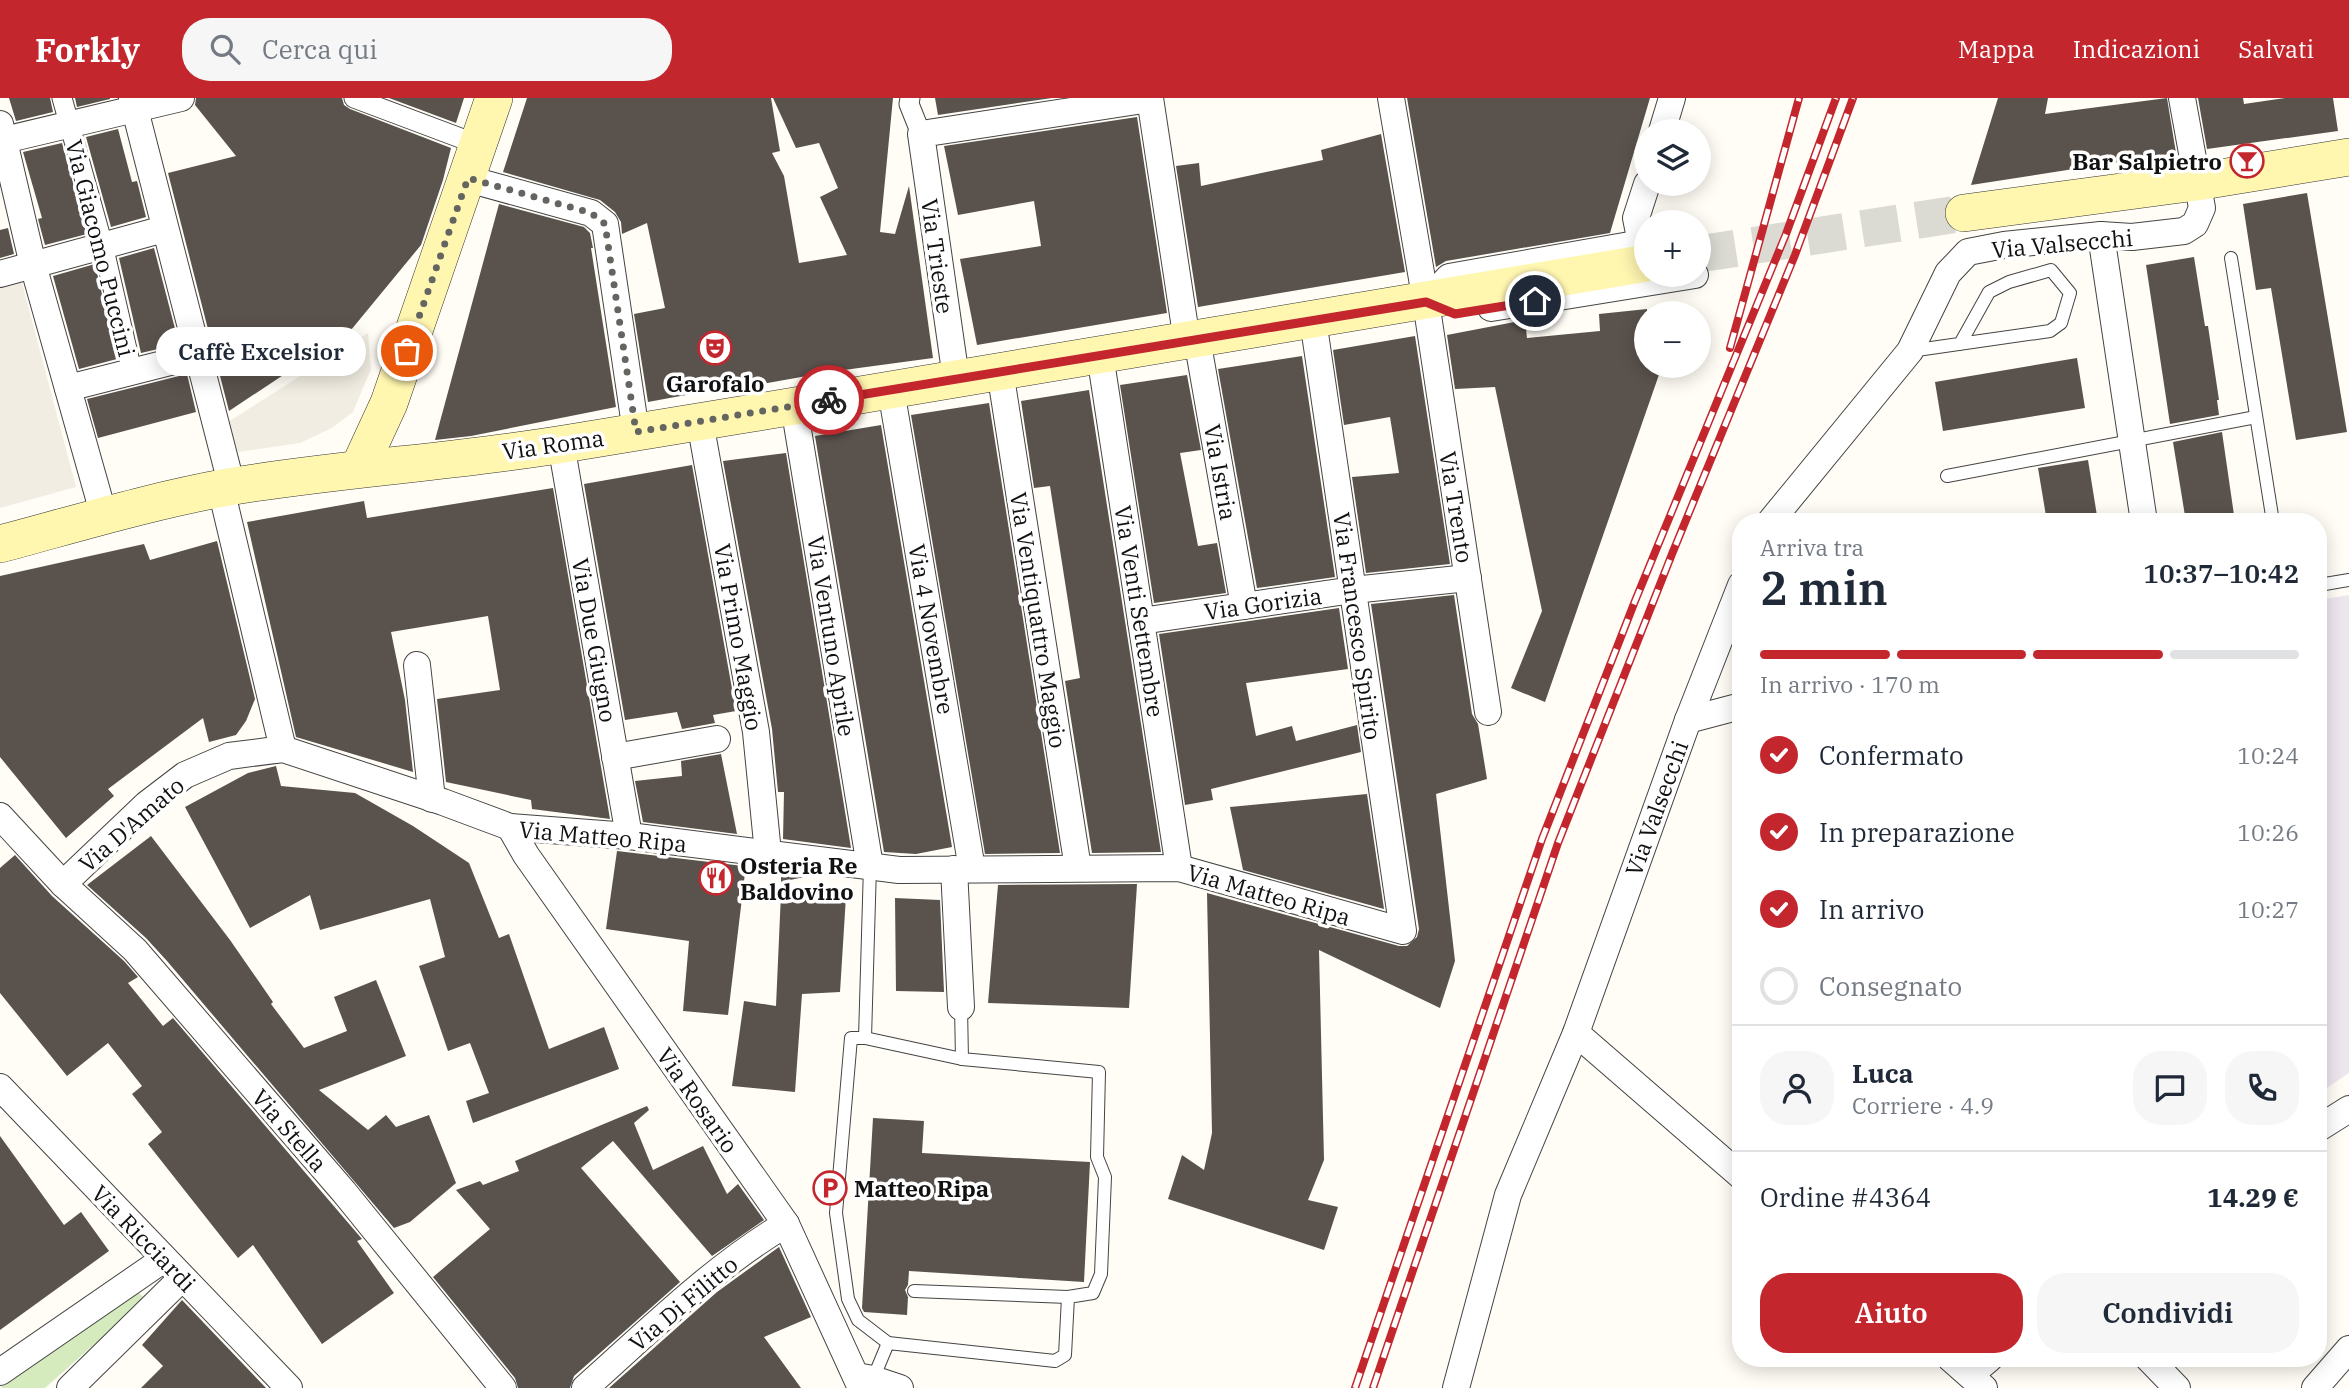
<!DOCTYPE html>
<html lang="it">
<head>
<meta charset="utf-8">
<style>
	body { margin:0; font-family:"IBM Plex Serif",serif; background:#f6f6f7; color:#1f2937; height:100vh; display:flex; flex-direction:column; font-size:26px; white-space:nowrap }
	* { box-sizing:border-box; margin:0 }
	p { font-size:23px; color:#747a83 }
	.icon { flex:none; width:38px; height:38px; fill:none; stroke:currentColor; stroke-width:2; stroke-linecap:round; stroke-linejoin:round }
	.map { position:relative; flex:1; overflow:hidden }
	.drawer { position:absolute; left:1732px; top:415px; width:595px; height:854px; display:flex; flex-direction:column; background:#fff; border-radius:28px; box-shadow:0 4px 18px #0003 }
	.drawer>* { flex:none }
	.fabs { position:absolute; left:1634px; top:21px; display:grid; gap:14px }
	.fabs a { display:grid; place-items:center; width:77px; height:77px; border-radius:50%; background:#fff; box-shadow:0 4px 18px #0003; font-size:35px }
	.pin { position:absolute; display:grid; place-items:center; width:60px; height:60px; color:#fff; margin:-30px; border:4px solid #fff; border-radius:50%; box-shadow:0 2px 7px #0007 }
	.courier { position:absolute; display:grid; place-items:center; width:70px; height:70px; margin:-35px; border:5px solid #c4262e; border-radius:50%; background:#fff; color:#222; box-shadow:0 2px 9px #0007 }
	.bubble { position:absolute; height:49px; border-radius:24px; background:#fff; box-shadow:0 4px 18px #0003; font-size:23px; font-weight:600; line-height:49px; text-align:center }
	.overview em { font-style:normal; font-weight:600 }
	.overview div { display:flex; flex-direction:column-reverse }
	.overview { display:flex; align-items:center; justify-content:space-between; height:119px; padding:0 28px }
	h1 { font-size:46px; font-weight:600; line-height:52px }
	.bar { display:grid; grid-template-columns:repeat(4,1fr); gap:10px 7px; align-content:center; height:84px; padding:0 28px }
	.bar i { height:9px; border-radius:5px; background:#e0e1e3 }
	.bar .selected { background:#c4262e }
	.bar p { grid-column:span 4 }
	.line { display:flex; align-items:center; gap:18px; padding:0 28px; border-top:2px solid #e0e1e3 }
	.line div { flex:1 }
	.round { display:grid; place-items:center; flex:none; width:74px; height:74px; border-radius:28px; background:#f6f6f7 }
	ol { padding:0 28px; list-style:none }
	li { display:flex; align-items:center; gap:21px; height:77px }
	li p { margin-inline-start:auto }
	li .icon { padding:7px; border-radius:50%; background:#c4262e; color:#fff; stroke-width:4 }
	li:last-child { color:#747a83 }
	li i { width:38px; height:38px; border:4px solid #e0e1e3; border-radius:50% }
	.button { display:flex; gap:14px; margin-top:auto; padding:14px 28px }
	.button a { flex:1; height:80px; border-radius:28px; background:#c4262e; color:#fff; font-size:28px; font-weight:600; line-height:80px; text-align:center }
	.button a+a { background:#f6f6f7; color:#1f2937 }
	header { display:flex; align-items:center; gap:42px; box-sizing:border-box; height:98px; padding:0 35px; background:#c4262e; color:#fff }
	header strong { font-size:33px }
	nav { display:flex; gap:38px; margin-inline-start:auto; font-size:24px }
	.search { width:490px; height:63px; background:#f6f6f7; display:flex; align-items:center; gap:18px; box-sizing:border-box; padding:0 24px; border-radius:28px; color:#747a83; font-size:26px }
	.map>svg:first-child { display:block }
	.industrial { fill:#eee6ef }
	.green { fill:#d5ebbd }
	.plaza { fill:#f1ede2 }
	.building { fill:#5a524d }
	.lines { fill:none; stroke-linecap:round; stroke-linejoin:round }
	.secondary-tunnel { stroke:#dbdad3; stroke-width:37; stroke-dasharray:37 18; stroke-linecap:butt }
	.service-casing { stroke:#444; stroke-width:14 }
	.pedestrian-casing { stroke:#444; stroke-width:21 }
	.minor-casing { stroke:#444; stroke-width:28 }
	.secondary-casing { stroke:#333; stroke-width:38 }
	.service { stroke:#fff; stroke-width:12 }
	.pedestrian { stroke:#fff; stroke-width:19 }
	.minor { stroke:#fff; stroke-width:26 }
	.secondary { stroke:#fff6b0; stroke-width:37 }
	.rail-casing { stroke:#c4262e; stroke-width:8 }
	.rail { stroke:#fff; stroke-width:5; stroke-dasharray:16; stroke-linecap:butt }
	.done { stroke:#646461; stroke-width:7; stroke-dasharray:0 12.6 }
	.route { stroke:#c4262e; stroke-width:9 }
	.labels { text-anchor:middle; dominant-baseline:central; stroke-width:7; stroke-linejoin:round; paint-order:stroke }
	.poi-label { font-size:23px; font-weight:bold; fill:#111; stroke:#fff; text-anchor:start }
	.street-label { font-size:23px; fill:#111; stroke:#fff }
</style>
</head>
<body>
<header>
<strong>Forkly</strong>
<div class="search"><svg class="icon" aria-label="search" viewBox="0 0 24 24"><circle cx="10" cy="10" r="6"/><path d="M15 15l6 6"/></svg>Cerca qui</div>
<nav><a>Mappa</a><a>Indicazioni</a><a>Salvati</a></nav>
</header>
<div class="map">
<svg width="2349" height="1290" viewBox="0 0 2349 1290">
	<rect width="100%" height="100%" fill="#fffdf5"/>
	<polygon class="industrial" points="2349,497 2349,975 2319,995 2319,502"/>
	<polygon class="green" points="137,1193 145,1201 45,1290 2,1290 0,1286"/>
	<g class="plaza">
		<polygon points="21,181 76,389 0,410 0,187"/>
		<polygon points="368,235 371,271 353,314 332,330 300,345 238,354 228,324"/>
	</g>
	<g class="building">
		<polygon points="9,0 50,0 53,14 16,23"/>
		<polygon points="75,0 110,0 110,1 77,9"/>
		<polygon points="196,0 342,0 344,7 350,11 451,50 443,82 421,147 351,232 229,313 168,75 236,58 195,7"/>
		<polygon points="389,0 464,0 456,25"/>
		<polygon points="527,0 771,0 780,53 772,55 784,78 799,165 847,157 820,99 838,90 819,45 796,50 773,0 893,0 880,134 895,136 909,88 933,260 829,274 729,292 729,289 648,304 634,216 665,210 647,125 622,136 621,124 615,114 600,102 503,74"/>
		<polygon points="935,0 1052,0 938,17"/>
		<polygon points="1407,0 1650,0 1610,135 1446,163 1436,169"/>
		<polygon points="1998,0 2048,0 2045,16 2167,0 2176,55 1971,87"/>
		<polygon points="2198,0 2243,0 2244,6 2285,0 2333,0 2338,33 2207,51"/>
		<polygon points="1137,19 1167,215 977,247 960,161 1041,148 1034,103 958,117 944,48"/>
		<polygon points="118,31 132,84 137,83 146,119 111,129 86,39"/>
		<polygon points="1381,36 1405,174 1198,209 1176,68 1199,65 1201,88 1323,62 1321,52"/>
		<polygon points="62,45 87,136 45,147 38,121 42,120 23,54"/>
		<polygon points="2307,95 2347,334 2296,342 2271,190 2256,192 2243,106"/>
		<polygon points="499,106 584,129 590,135 593,150 591,150 616,309 471,338 435,342"/>
		<polygon points="8,130 14,156 0,160 0,132"/>
		<polygon points="154,150 179,246 141,255 119,160"/>
		<polygon points="2194,159 2205,228 2208,228 2219,302 2217,302 2219,317 2170,326 2146,167"/>
		<polygon points="95,166 117,261 79,271 53,178"/>
		<polygon points="1647,211 1647,268 1662,268 1545,604 1511,590 1542,513 1495,289 1455,291 1447,237 1525,222 1527,240 1600,233 1599,216"/>
		<polygon points="1415,238 1450,466 1366,475 1352,379 1399,375 1390,319 1344,327 1333,252"/>
		<polygon points="1302,258 1335,479 1257,490 1218,271"/>
		<polygon points="2077,260 2085,310 1943,333 1935,284"/>
		<polygon points="187,276 196,314 98,340 87,301"/>
		<polygon points="1187,277 1201,352 1180,355 1198,448 1217,445 1226,495 1154,505 1120,287"/>
		<polygon points="1089,292 1161,754 1092,755 1065,583 1080,580 1050,388 1034,390 1021,303"/>
		<polygon points="989,305 1060,755 985,756 911,317"/>
		<polygon points="881,327 952,749 916,756 884,754 815,338"/>
		<polygon points="2222,334 2235,424 2186,424 2173,344"/>
		<polygon points="786,355 851,750 783,741 784,694 778,694 772,631 723,363"/>
		<polygon points="2088,362 2098,424 2047,424 2038,370"/>
		<polygon points="692,367 736,613 713,617 715,625 682,631 677,614 625,622 584,386"/>
		<polygon points="553,390 610,721 532,711 531,702 446,684 437,601 500,592 488,518 391,534 405,602 413,674 296,639 247,424 364,403 367,420"/>
		<polygon points="217,443 255,601 246,623 236,637 209,644 203,620 108,691 114,698 66,740 0,659 0,478 144,446 150,462"/>
		<polygon points="1454,497 1472,616 1478,626 1487,681 1436,696 1455,863 1440,910 1319,852 1324,1062 1308,1102 1338,1109 1324,1152 1168,1101 1182,1057 1204,1072 1212,1035 1207,795 1399,848 1407,848 1417,839 1419,831 1371,506"/>
		<polygon points="1339,510 1348,571 1246,585 1256,638 1292,628 1296,643 1357,627 1361,654 1211,691 1213,702 1185,707 1159,536"/>
		<polygon points="721,656 737,736 643,724 635,683 682,678 681,663"/>
		<polygon points="276,668 281,688 355,695 413,728 469,765 499,840 509,836 549,951 604,929 619,971 473,1025 466,1003 489,995 470,945 448,953 419,868 445,859 430,801 320,832 310,797 250,830 185,709 248,675"/>
		<polygon points="1367,696 1384,811 1243,772 1230,709"/>
		<polygon points="151,738 230,842 273,904 271,906 304,950 347,933 334,899 376,882 406,958 319,992 368,1032 386,1017 396,1029 429,1017 456,1085 410,1124 394,1130 167,863 146,840 87,787"/>
		<polygon points="617,753 743,768 745,775 728,917 683,913 689,843 606,831"/>
		<polygon points="15,757 52,798 124,863 138,879 128,885 163,928 173,920 362,1141 357,1143 394,1195 322,1246 253,1147 238,1160 148,1046 162,1034 132,996 142,988 108,945 67,978 0,895 0,770"/>
		<polygon points="781,773 813,777 781,784"/>
		<polygon points="1137,786 1129,910 988,905 998,787"/>
		<polygon points="781,795 846,798 840,894 802,896 795,994 732,988 744,903 776,908"/>
		<polygon points="895,800 940,802 944,894 896,893"/>
		<polygon points="647,1008 649,1012 634,1025 653,1072 703,1048 727,1096 738,1086 764,1122 712,1158 613,1043 581,1070 680,1184 574,1278 570,1290 518,1290 515,1280 433,1179 490,1131 456,1092 480,1083 483,1087 519,1073 515,1063"/>
		<polygon points="873,1020 924,1023 922,1055 1090,1064 1084,1184 909,1173 908,1187 905,1192 908,1199 907,1217 864,1214 862,1210"/>
		<polygon points="0,1038 64,1127 81,1114 109,1153 0,1232"/>
		<polygon points="779,1149 811,1219 764,1239 801,1290 609,1290 717,1194"/>
		<polygon points="182,1202 266,1290 141,1290 163,1268 142,1247"/>
	</g>
	<g class="lines">
		<polyline class="secondary-tunnel" points="1699,156 1964,115"/>
		<defs>
			<g id="service">
				<polyline points="2231,160 2273,424"/>
				<polyline points="1910,253 2050,233 2061,225 2070,195 2051,172 2009,184 1989,194 1960,246"/>
				<polyline points="1947,378 2256,319"/>
				<polyline points="2319,487 2349,482"/>
				<polyline points="865,940 870,768"/>
				<polyline points="914,1193 1068,1199"/>
				<polyline points="888,1245 858,1222 848,1201 836,1115 851,940 865,940 962,961"/>
				<polyline points="873,1281 888,1245 1055,1263 1065,1257 1068,1199 1093,1195 1101,1176 1105,1079 1097,1059 1099,974 962,961 961,909"/>
			</g>
			<g id="pedestrian">
				<polyline points="62,0 103,147 132,273"/>
				<polyline points="354,0 479,47"/>
				<polyline points="910,0 909,6 921,36"/>
			</g>
			<g id="minor">
				<polyline points="132,0 232,389"/>
				<polyline points="1150,0 1187,243"/>
				<polyline points="1391,0 1426,204 1488,614"/>
				<polyline points="0,26 33,167 104,418"/>
				<polyline points="1662,33 1672,0"/>
				<polyline points="0,43 181,0"/>
				<polyline points="468,81 591,115 605,126 636,334"/>
				<polyline points="2101,137 2144,424"/>
				<polyline points="1641,145 1636,120 1647,86"/>
				<polyline points="0,176 164,131"/>
				<polyline points="1426,204 1449,179 1647,144"/>
				<polyline points="1491,210 1695,177"/>
				<polyline points="1197,241 1244,508"/>
				<polyline points="1100,257 1179,770"/>
				<polyline points="1000,273 1078,770"/>
				<polyline points="956,280 921,36 1150,1"/>
				<polyline points="68,290 198,257"/>
				<polyline points="891,292 972,771"/>
				<polyline points="794,308 870,768"/>
				<polyline points="700,324 756,634 768,755"/>
				<polyline points="561,346 629,738"/>
				<polyline points="221,391 283,651"/>
				<polyline points="1770,424 1910,253 1948,175 1968,154 2004,147 2101,137 2132,139 2184,133 2195,126 2202,110 2182,0"/>
				<polyline points="1141,523 1353,492 1468,480"/>
				<polyline points="417,567 432,701"/>
				<polyline points="1688,622 1741,608"/>
				<polyline points="615,659 717,641"/>
				<polyline points="0,718 63,786 135,852 344,1094 503,1290"/>
				<polyline points="510,729 526,757 786,1126 861,1290"/>
				<polyline points="954,771 961,909"/>
				<polyline points="63,786 147,706 185,677 229,658 283,651 443,704 510,729 629,738 899,772 1179,770 1403,833 1313,222"/>
				<polyline points="1576,935 1741,1078"/>
				<polyline points="0,989 289,1290"/>
				<polyline points="2319,1030 2349,1011"/>
				<polyline points="1950,1260 1984,1290"/>
				<polyline points="2148,1260 2177,1290"/>
				<polyline points="0,1274 164,1161"/>
				<polyline points="1970,1277 1990,1260"/>
				<polyline points="856,1278 873,1281 900,1290"/>
				<polyline points="70,1290 182,1180"/>
				<path d="M585,1290C649,1233 712,1170 786,1126"/>
				<polyline points="1456,1290 1508,1097 1576,935 1688,622 1741,487"/>
				<polyline points="2315,1290 2349,1251"/>
			</g>
			<g id="secondary">
				<polyline points="1964,115 2196,84 2349,59"/>
				<polyline points="359,370 389,305 494,0"/>
				<path d="M0,446C75,426 151,403 228,389C341,370 457,364 570,345C929,286 1288,228 1647,165"/>
			</g>
		</defs>
		<use href="#service" class="service-casing"/>
		<use href="#pedestrian" class="pedestrian-casing"/>
		<use href="#minor" class="minor-casing"/>
		<use href="#secondary" class="secondary-casing"/>
		<use href="#service" class="service"/>
		<use href="#pedestrian" class="pedestrian"/>
		<use href="#minor" class="minor"/>
		<use href="#secondary" class="secondary"/>
		<defs>
			<g id="rail">
				<polyline points="1730,250 1799,0"/>
				<polyline points="1355,1290 1542,741 1635,503 1786,136 1836,0"/>
				<polyline points="1373,1290 1558,745 1672,456 1795,157 1853,0"/>
			</g>
		</defs>
		<use href="#rail" class="rail-casing"/>
		<use href="#rail" class="rail"/>
	</g>
	<g class="lines">
		<polyline class="done" points="407,253 468,80 591,115 605,126 636,334 829,302"/>
		<polyline class="route" points="829,302 1426,204 1455,216 1535,203"/>
	</g>
	<defs>
		<symbol id="bar-ring" viewBox="-11 -11 22 22"><circle r="9.5" fill="#fff" stroke="#c4262e" stroke-width="1.5"/><path d="M-6-5H6L.8 .8V4.5H3.5V6h-7V4.5H-.8V.8Z" fill="#c4262e"/></symbol>
		<symbol id="theatre-ring" viewBox="-11 -11 22 22"><circle r="9.5" fill="#fff" stroke="#c4262e" stroke-width="1.5"/><path d="M-5-5.5Q0-4 5-5.5V0Q5 5 0 6Q-5 5-5 0ZM-3.3-2.5H-1v1.5H-3.3ZM1-2.5H3.3v1.5H1ZM-2.8 1Q0 5.5 2.8 1Z" fill="#c4262e"/></symbol>
		<symbol id="restaurant-ring" viewBox="-11 -11 22 22"><circle r="9.5" fill="#fff" stroke="#c4262e" stroke-width="1.5"/><path d="M-5-6h1v4h1v-4h1v4h1v-4h1v5L-1.5 .5V6h-2V.5L-5-1ZM5-6V6H3V1.5H1.5Q1.5-4 5-6Z" fill="#c4262e"/></symbol>
		<symbol id="parking-ring" viewBox="-11 -11 22 22"><circle r="9.5" fill="#fff" stroke="#c4262e" stroke-width="1.5"/><path d="M-3.5-5.5H1a3.5 3.5 0 0 1 0 7H-1V5.5H-3.5ZM-1-3.4V-.6H.8a1.4 1.4 0 0 0 0-2.8Z" fill="#c4262e"/></symbol>
	</defs>
	<g fill-rule="evenodd">
		<use href="#bar-ring" x="2228" y="44" width="38" height="38"/>
		<use href="#theatre-ring" x="696" y="231" width="38" height="38"/>
		<use href="#restaurant-ring" x="697" y="761" width="38" height="38"/>
		<use href="#parking-ring" x="811" y="1071" width="38" height="38"/>
	</g>
	<g class="labels">
		<g class="poi-label">
			<text x="2222" y="63" text-anchor="end">Bar Salpietro</text>
			<text x="715" y="285" text-anchor="middle">Garofalo</text>
			<text x="740" y="767">Osteria Re<tspan x="740" dy="26">Baldovino</tspan></text>
			<text x="854" y="1090">Matteo Ripa</text>
		</g>
		<g class="street-label">
			<text transform="translate(2062 145) rotate(-5)">Via Valsecchi</text>
			<text transform="translate(101 150) rotate(76)">Via Giacomo Puccini</text>
			<text transform="translate(938 158) rotate(82)">Via Trieste</text>
			<text transform="translate(553 346) rotate(-8)">Via Roma</text>
			<text transform="translate(1221 374) rotate(80)">Via Istria</text>
			<text transform="translate(1457 409) rotate(81)">Via Trento</text>
			<text transform="translate(1263 505) rotate(-8)">Via Gorizia</text>
			<text transform="translate(1140 513) rotate(81)">Via Venti Settembre</text>
			<text transform="translate(1039 522) rotate(81)">Via Ventiquattro Maggio</text>
			<text transform="translate(1358 528) rotate(82)">Via Francesco Spirito</text>
			<text transform="translate(932 531) rotate(80)">Via 4 Novembre</text>
			<text transform="translate(832 538) rotate(81)">Via Ventuno Aprile</text>
			<text transform="translate(739 539) rotate(80)">Via Primo Maggio</text>
			<text transform="translate(595 542) rotate(80)">Via Due Giugno</text>
			<text transform="translate(1656 710) rotate(-70)">Via Valsecchi</text>
			<text transform="translate(131 726) rotate(-41)">Via D'Amato</text>
			<text transform="translate(603 738) rotate(5)">Via Matteo Ripa</text>
			<text transform="translate(1269 796) rotate(16)">Via Matteo Ripa</text>
			<text transform="translate(698 1002) rotate(55)">Via Rosario</text>
			<text transform="translate(290 1032) rotate(49)">Via Stella</text>
			<text transform="translate(144 1140) rotate(46)">Via Ricciardi</text>
			<text transform="translate(683 1205) rotate(-40)">Via Di Filitto</text>
		</g>
	</g>
</svg>
<div class="fabs">
<a><svg class="icon" aria-label="layers" viewBox="0 0 24 24"><path d="M12 4l9 5-9 5-9-5zM3 14l9 5 9-5"/></svg></a>
<a>+</a>
<a>−</a>
</div>
<div class="pin" style="left:407px;top:253px;background:#ea580c"><svg class="icon" aria-label="bag" viewBox="0 0 24 24"><path d="M5 8h14l-1 12H6zM9 8a3 3 0 0 1 6 0"/></svg></div>
<div class="pin" style="left:1535px;top:203px;background:#1f2937"><svg class="icon" aria-label="home" viewBox="0 0 24 24"><path d="M3 11l9-7 9 7M6 9v11h12V9"/></svg></div>
<div class="courier" style="left:829px;top:302px"><svg class="icon" aria-label="bike" viewBox="0 0 24 24"><circle cx="6" cy="16" r="4"/><circle cx="18" cy="16" r="4"/><path d="M6 16l4-8h5l3 8M10 8l3 8H6M13 5h3"/></svg></div>
<div class="bubble" style="left:156px;top:229px;width:210px">Caffè Excelsior</div>
<section class="drawer">
<div class="overview"><div><h1>2 min</h1><p>Arriva tra</p></div><em>10:37–10:42</em></div>
<div class="bar"><i class="selected"></i><i class="selected"></i><i class="selected"></i><i></i><p>In arrivo · 170 m</p></div>
<ol>
<li><svg class="icon" aria-label="check" viewBox="0 0 24 24"><path d="M5 12l5 5 9-10"/></svg>Confermato<p>10:24</p></li>
<li><svg class="icon" aria-label="check" viewBox="0 0 24 24"><path d="M5 12l5 5 9-10"/></svg>In preparazione<p>10:26</p></li>
<li><svg class="icon" aria-label="check" viewBox="0 0 24 24"><path d="M5 12l5 5 9-10"/></svg>In arrivo<p>10:27</p></li>
<li><i></i>Consegnato</li>
</ol>
<div class="line" style="height:126px"><a class="round"><svg class="icon" aria-label="person" viewBox="0 0 24 24"><circle cx="12" cy="8" r="4"/><path d="M4 21q1-7 8-7t8 7"/></svg></a><div><b>Luca</b><p>Corriere · 4.9</p></div><a class="round"><svg class="icon" aria-label="chat" viewBox="0 0 24 24"><path d="M4 5h16v11H9l-5 4z"/></svg></a><a class="round"><svg class="icon" aria-label="phone" viewBox="0 0 24 24"><path d="M5 4h4l2 5-3 2q2 4 5 5l2-3 5 2v4C11 20 4 13 5 4z"/></svg></a></div>
<div class="line" style="height:91px"><div>Ordine #4364</div><b>14.29 €</b></div>
<div class="button"><a>Aiuto</a><a>Condividi</a></div>
</section>
</div>
</body>
</html>
